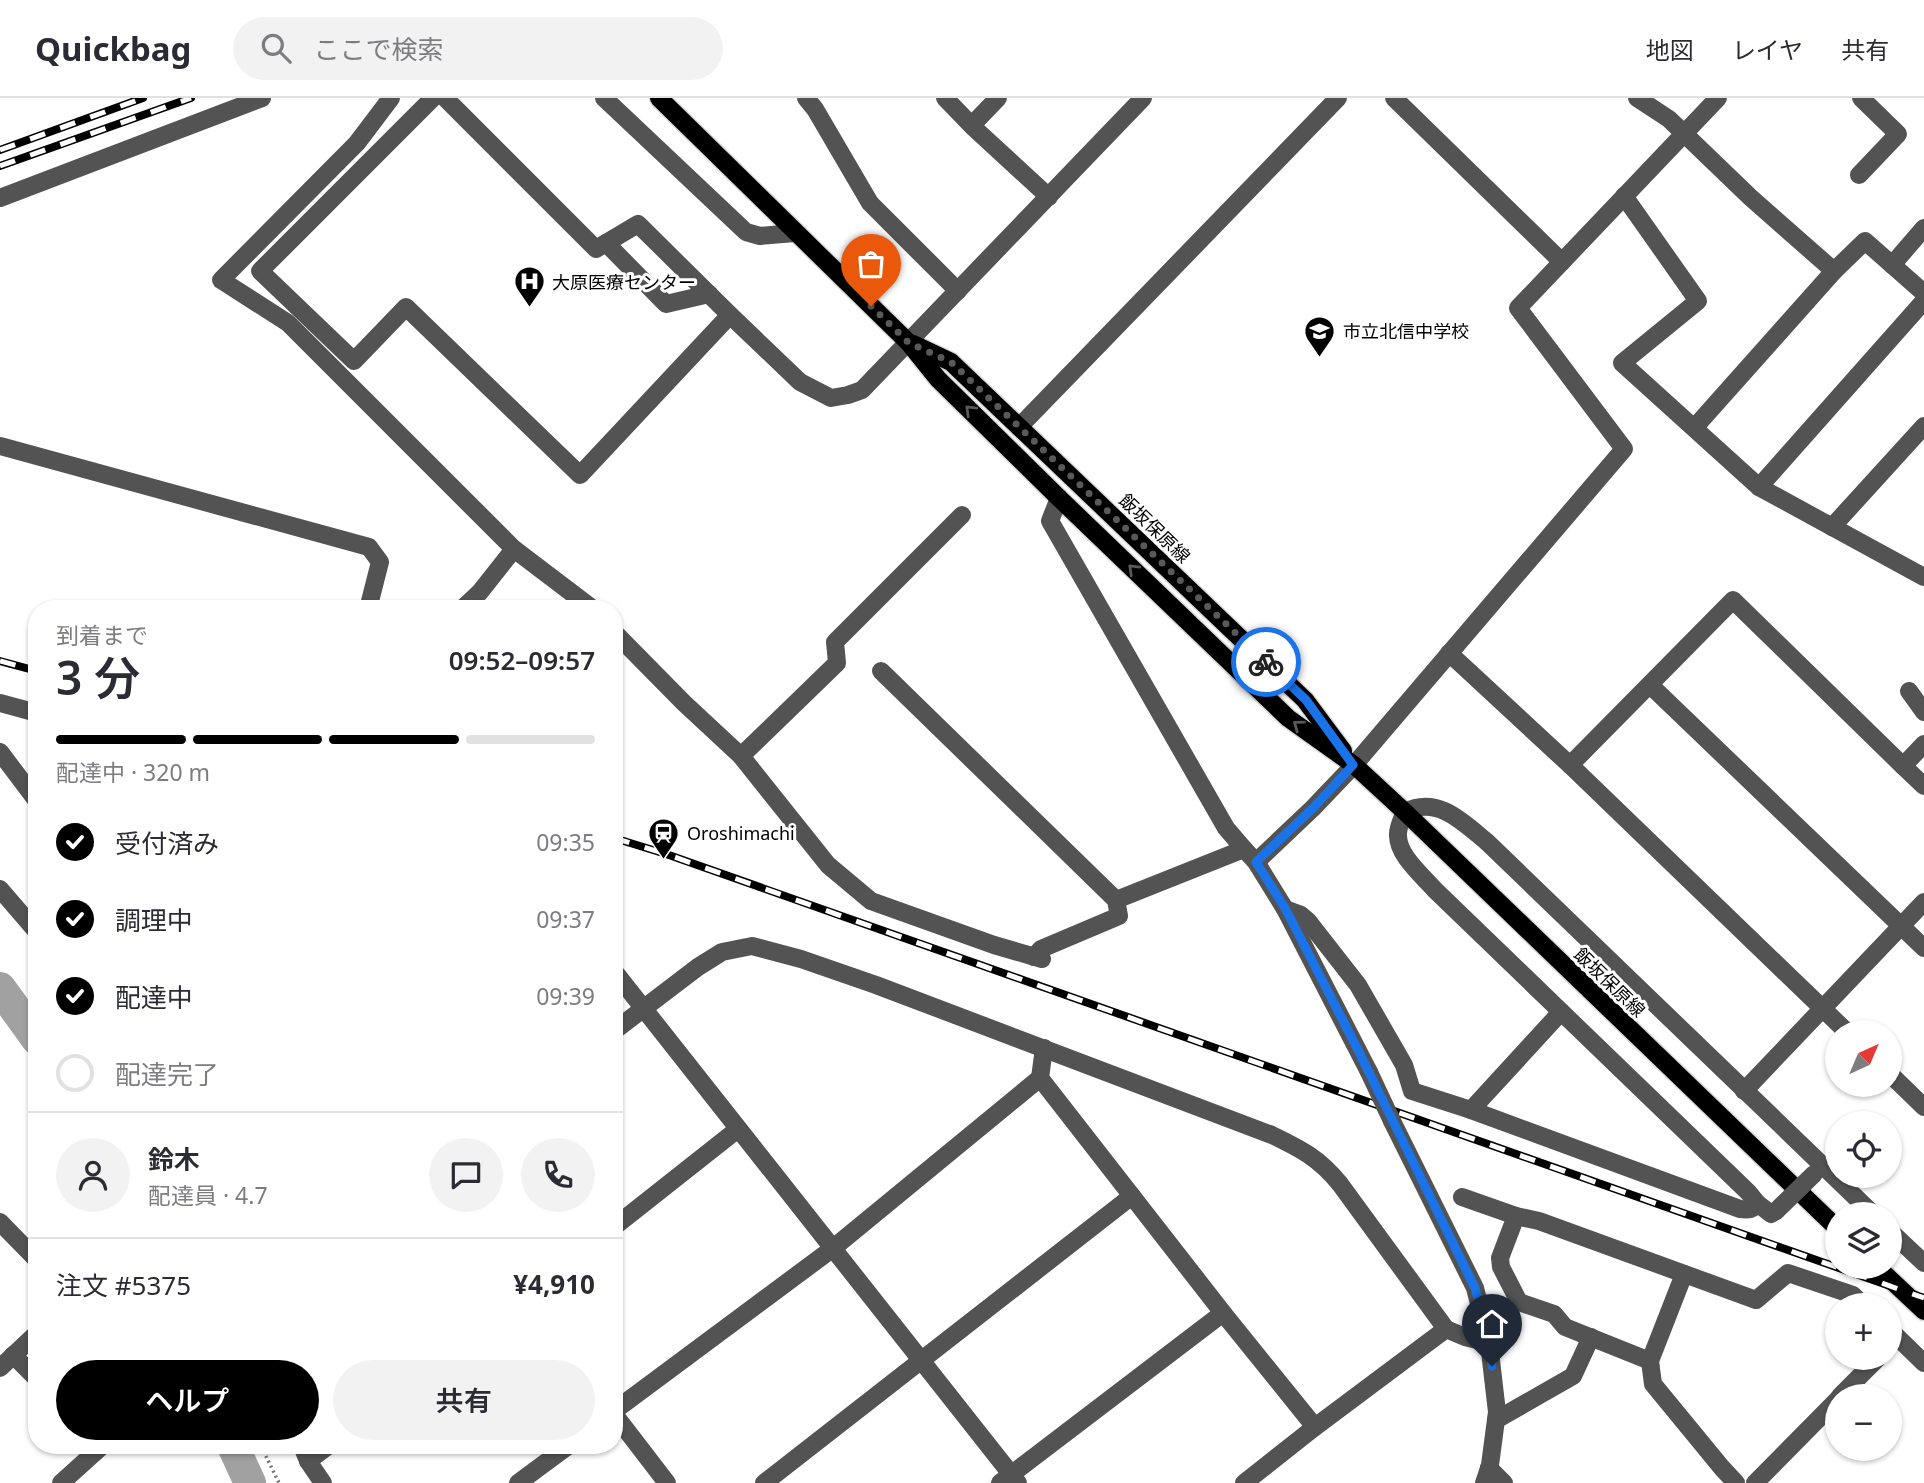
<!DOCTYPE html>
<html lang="ja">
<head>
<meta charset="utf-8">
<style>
	body { margin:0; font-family:"Noto Sans","Noto Sans JP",sans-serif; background:#f2f2f3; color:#2b2b33; height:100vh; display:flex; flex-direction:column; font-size:26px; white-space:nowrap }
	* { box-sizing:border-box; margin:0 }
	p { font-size:23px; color:#7c7c81 }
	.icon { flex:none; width:38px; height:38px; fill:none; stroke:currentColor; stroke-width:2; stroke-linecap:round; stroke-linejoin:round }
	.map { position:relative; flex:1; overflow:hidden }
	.drawer { position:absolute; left:28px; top:502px; width:595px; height:854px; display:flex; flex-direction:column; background:#fff; border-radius:28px; box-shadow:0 2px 5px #0004 }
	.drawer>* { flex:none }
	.needle { width:46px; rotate:44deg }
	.tools { position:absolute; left:1825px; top:922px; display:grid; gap:14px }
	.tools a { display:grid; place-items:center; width:77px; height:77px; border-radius:50%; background:#fff; box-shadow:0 2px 5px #0004; font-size:35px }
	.pin { position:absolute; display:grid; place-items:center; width:60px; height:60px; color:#fff; margin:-72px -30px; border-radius:50% 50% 50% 0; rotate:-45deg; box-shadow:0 0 7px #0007 }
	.pin .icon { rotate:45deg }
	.courier { position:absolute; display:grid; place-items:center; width:70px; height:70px; margin:-35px; border:5px solid #1a73e8; border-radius:50%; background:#fff; color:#222; box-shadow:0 2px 9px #0007 }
	.overview em { font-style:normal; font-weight:600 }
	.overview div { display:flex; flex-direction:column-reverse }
	.overview { display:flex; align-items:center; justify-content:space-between; height:119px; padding:0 28px }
	h1 { font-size:46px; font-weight:600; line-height:52px }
	.bar { display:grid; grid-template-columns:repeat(4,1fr); gap:10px 7px; align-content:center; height:84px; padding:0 28px }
	.bar i { height:9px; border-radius:5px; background:#e1e1e2 }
	.bar .active { background:#000 }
	.bar p { grid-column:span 4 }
	.line { display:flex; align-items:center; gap:18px; padding:0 28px; border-top:2px solid #e1e1e2 }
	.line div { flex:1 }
	.round { display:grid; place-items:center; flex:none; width:74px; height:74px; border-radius:37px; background:#f2f2f3 }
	ol { padding:0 28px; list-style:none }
	li { display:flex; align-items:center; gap:21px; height:77px }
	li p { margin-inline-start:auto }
	li .icon { padding:7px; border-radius:50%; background:#000; color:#fff; stroke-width:4 }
	li:last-child { color:#7c7c81 }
	li i { width:38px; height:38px; border:4px solid #e1e1e2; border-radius:50% }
	.cta { display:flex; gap:14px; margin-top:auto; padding:14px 28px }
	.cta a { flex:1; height:80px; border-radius:42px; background:#000; color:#fff; font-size:28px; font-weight:600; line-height:80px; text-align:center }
	.cta a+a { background:#f2f2f3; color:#2b2b33 }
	header { display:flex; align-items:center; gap:42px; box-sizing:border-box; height:98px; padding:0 35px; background:#fff; border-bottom:2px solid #e1e1e2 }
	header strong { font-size:33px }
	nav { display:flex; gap:38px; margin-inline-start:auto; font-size:24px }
	.search { width:490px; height:63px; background:#f2f2f3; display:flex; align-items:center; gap:18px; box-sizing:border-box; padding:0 24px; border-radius:38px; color:#7c7c81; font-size:26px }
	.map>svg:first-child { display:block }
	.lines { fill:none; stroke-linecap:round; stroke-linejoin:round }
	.river { stroke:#a1a1a1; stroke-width:32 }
	.major-casing { stroke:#dbdbdb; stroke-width:21 }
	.path { stroke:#757575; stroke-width:3.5; stroke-dasharray:2 3.5; stroke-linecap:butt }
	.minor { stroke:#535353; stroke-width:18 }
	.major { stroke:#000; stroke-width:18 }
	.rail-casing { stroke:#000; stroke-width:8 }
	.rail { stroke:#fff; stroke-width:5; stroke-dasharray:16; stroke-linecap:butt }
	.minor-bridge { stroke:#535353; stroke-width:18 }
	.oneway { stroke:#595959 }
	.done { stroke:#595959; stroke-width:7; stroke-dasharray:0 12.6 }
	.route { stroke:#1a73e8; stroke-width:9 }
	.labels { text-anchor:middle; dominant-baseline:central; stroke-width:6; stroke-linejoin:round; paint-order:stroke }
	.poi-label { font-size:18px; fill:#000; stroke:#fff; text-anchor:start }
	.street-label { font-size:18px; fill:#000; stroke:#fff }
</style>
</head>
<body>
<header>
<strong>Quickbag</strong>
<div class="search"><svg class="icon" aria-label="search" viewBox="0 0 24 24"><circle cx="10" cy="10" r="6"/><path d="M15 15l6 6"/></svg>ここで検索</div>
<nav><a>地図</a><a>レイヤ</a><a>共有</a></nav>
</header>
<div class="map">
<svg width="1924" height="1385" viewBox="0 0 1924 1385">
	<rect width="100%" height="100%" fill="#fff"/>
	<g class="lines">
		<g class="river">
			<polyline points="0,890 37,941"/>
			<polyline points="233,1348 250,1385"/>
		</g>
		<defs>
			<g id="major">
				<polyline points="659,0 909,245 938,281 1059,400 1288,620 1354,667 1405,714 1838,1131"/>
				<polyline points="913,246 951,264 1305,602 1343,653"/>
				<polyline points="1877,1169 1924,1213"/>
			</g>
		</defs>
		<use href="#major" class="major-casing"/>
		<polyline class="path" points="261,1348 279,1385"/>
		<g class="minor">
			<polyline points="391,0 357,45 221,182 288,225 514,451 593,511"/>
			<polyline points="433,0 260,173 354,263 406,209 580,377 730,217"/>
			<polyline points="445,0 596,151 638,126 730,217 800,284 831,300 848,297 862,292 1143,0"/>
			<polyline points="604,0 746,134 760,138 795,135"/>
			<polyline points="806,0 815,11 870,105 958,193"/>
			<polyline points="945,0 974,30 1049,99"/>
			<polyline points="1394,0 1562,164"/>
			<polyline points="1637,0 1669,21 1750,99 1834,173"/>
			<polyline points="972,27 998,0"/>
			<polyline points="1859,77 1898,36 1861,0"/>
			<polyline points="1624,98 1698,203 1622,265 1759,389 1924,479"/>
			<polyline points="0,100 262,0"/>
			<polyline points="606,145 666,206 709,196"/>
			<polyline points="1892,167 1924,130"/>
			<polyline points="1019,329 1338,0"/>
			<polyline points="1695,329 1834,173 1865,143 1924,195"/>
			<polyline points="0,348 369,449 380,464 368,511"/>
			<polyline points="1759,389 1924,203"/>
			<polyline points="1059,400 1050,423 1226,730 1244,751"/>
			<polyline points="1832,429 1924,328"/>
			<polyline points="462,511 480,494 514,451"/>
			<polyline points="614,534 684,605 741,658 837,565 835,544 962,417"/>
			<polyline points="1449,555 1570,667 1847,934"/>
			<polyline points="881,573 1116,802 1119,818 1041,851 1034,859"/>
			<polyline points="1650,587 1924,850"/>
			<polyline points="1909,593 1924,614"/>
			<polyline points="0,605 37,615"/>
			<polyline points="0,654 37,703"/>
			<polyline points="741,658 828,767 871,803 994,847 1042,861"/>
			<polyline points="1570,667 1733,502 1903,668 1924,646"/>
			<polyline points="1903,668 1924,688"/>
			<polyline points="1256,764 1313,710 1354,667 1624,351 1518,210 1718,0"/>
			<polyline points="0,791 37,834"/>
			<polyline points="1116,802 1244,751 1256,764 1285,811 1369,974"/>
			<path d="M1285,811L1301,817L1308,823L1358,887L1404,967L1412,993L1471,1012L1740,1111C1749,1112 1753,1112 1757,1105L1771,1116L1776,1113"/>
			<polyline points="614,873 1018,1385"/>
			<path d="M614,933L698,869L722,854L752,848L801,861L876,887L1272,1037C1301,1051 1319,1060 1340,1086L1446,1231L1465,1239L1489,1245"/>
			<polyline points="1044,950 1040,980 1223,1215 1315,1329"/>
			<polyline points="1890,976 1924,1009"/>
			<polyline points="1744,993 1924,804"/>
			<polyline points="1471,1012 1561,914"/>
			<polyline points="1392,1023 1475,1190 1489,1245 1497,1314 1490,1367 1484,1385"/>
			<polyline points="1462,1099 1516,1118"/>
			<path d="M1757,1105L1748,1094L1435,792C1422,777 1397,757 1398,736C1398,728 1402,721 1405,714C1437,697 1463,724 1487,744L1873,1116"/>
			<polyline points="0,1124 37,1162"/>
			<polyline points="614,1129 738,1031"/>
			<polyline points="1890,1133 1924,1165"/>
			<polyline points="1684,1176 1650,1263 1653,1286 1722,1370 1736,1385"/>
			<polyline points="1890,1232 1924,1265"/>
			<polyline points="13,1257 37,1281"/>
			<polyline points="1650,1263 1565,1229 1554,1216 1519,1204 1501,1169 1500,1160 1516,1118 1539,1123 1756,1202 1788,1175 1853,1197 1864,1208"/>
			<polyline points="0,1270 37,1235"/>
			<polyline points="1840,1298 1878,1260"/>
			<polyline points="614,1313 832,1151 1040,980"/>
			<polyline points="614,1316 667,1385"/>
			<polyline points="1496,1322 1573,1278 1591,1239"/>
			<polyline points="302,1348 308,1363 323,1385"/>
			<polyline points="308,1363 328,1348"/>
			<polyline points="1489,1370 1504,1385"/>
			<polyline points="61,1385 102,1348"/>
			<polyline points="518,1385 568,1348"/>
			<polyline points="764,1385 1132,1098"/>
			<polyline points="1000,1385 1223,1215"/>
			<polyline points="1244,1385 1315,1329 1446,1231"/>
			<polyline points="1755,1385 1838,1301"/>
		</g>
		<use href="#major" class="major"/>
		<defs>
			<g id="rail">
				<polyline points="0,52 143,0"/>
				<polyline points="0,68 191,0"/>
				<polyline points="0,563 37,573"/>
				<polyline points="614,740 666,756 1924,1200"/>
			</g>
		</defs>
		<use href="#rail" class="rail-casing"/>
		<use href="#rail" class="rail"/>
		<g class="minor-bridge">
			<polyline points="1369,974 1392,1023"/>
			<polyline points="1776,1113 1814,1076"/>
		</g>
	</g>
	<defs><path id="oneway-chevron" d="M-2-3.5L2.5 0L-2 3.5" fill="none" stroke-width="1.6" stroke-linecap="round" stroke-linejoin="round" transform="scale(1.75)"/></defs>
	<g class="oneway">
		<use href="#oneway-chevron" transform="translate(970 312) rotate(-135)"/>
		<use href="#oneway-chevron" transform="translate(1133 471) rotate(-136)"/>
		<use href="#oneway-chevron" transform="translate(1298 627) rotate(-144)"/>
	</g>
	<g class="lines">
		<polyline class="done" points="871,208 909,245 951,264 1266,564"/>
		<polyline class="route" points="1266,564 1306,602 1353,667 1313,710 1256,764 1285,810 1357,950 1475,1190 1489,1245 1492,1268"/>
	</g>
	<defs>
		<symbol id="hospital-pin" viewBox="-11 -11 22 30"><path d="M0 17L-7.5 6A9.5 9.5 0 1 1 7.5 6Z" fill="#000" stroke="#fff"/><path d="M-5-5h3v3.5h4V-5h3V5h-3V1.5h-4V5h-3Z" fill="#fff"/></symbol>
		<symbol id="school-pin" viewBox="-11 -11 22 30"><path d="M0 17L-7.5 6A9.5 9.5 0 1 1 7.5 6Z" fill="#000" stroke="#fff"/><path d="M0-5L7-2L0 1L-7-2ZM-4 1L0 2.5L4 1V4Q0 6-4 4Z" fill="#fff"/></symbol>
		<symbol id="station-pin" viewBox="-11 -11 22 30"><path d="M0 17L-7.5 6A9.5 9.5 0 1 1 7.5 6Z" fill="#000" stroke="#fff"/><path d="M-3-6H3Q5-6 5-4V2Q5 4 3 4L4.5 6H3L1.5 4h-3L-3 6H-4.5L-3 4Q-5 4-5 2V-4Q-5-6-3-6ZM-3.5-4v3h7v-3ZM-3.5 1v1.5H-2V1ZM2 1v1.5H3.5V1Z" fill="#fff"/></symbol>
	</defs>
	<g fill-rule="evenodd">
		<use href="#hospital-pin" x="512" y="166" width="35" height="47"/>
		<use href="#school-pin" x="1302" y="216" width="35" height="47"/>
		<use href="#station-pin" x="646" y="718" width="35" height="47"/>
	</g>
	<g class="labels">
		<g class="poi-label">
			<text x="552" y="184">大原医療センター</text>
			<text x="1343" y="233">市立北信中学校</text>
			<text x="687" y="735">Oroshimachi</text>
		</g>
		<g class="street-label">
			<text transform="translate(1155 430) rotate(44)">飯坂保原線</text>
			<text transform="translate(1610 884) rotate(44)">飯坂保原線</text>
		</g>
	</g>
</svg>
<div class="tools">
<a><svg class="needle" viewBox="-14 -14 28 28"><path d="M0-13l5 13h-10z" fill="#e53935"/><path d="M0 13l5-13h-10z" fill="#7c7c81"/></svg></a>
<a><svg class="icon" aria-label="locate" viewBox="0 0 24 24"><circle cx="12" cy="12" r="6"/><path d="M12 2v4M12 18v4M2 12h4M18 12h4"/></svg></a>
<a><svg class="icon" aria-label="layers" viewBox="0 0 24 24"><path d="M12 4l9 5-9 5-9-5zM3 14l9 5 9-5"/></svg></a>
<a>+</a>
<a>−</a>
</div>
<div class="pin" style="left:871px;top:208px;background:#ea580c"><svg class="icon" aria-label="bag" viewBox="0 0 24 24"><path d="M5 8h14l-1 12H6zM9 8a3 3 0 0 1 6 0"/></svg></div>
<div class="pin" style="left:1492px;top:1268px;background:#1f2937"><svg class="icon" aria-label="home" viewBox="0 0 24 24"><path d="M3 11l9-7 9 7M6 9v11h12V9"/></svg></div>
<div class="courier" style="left:1266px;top:564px"><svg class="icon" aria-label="bike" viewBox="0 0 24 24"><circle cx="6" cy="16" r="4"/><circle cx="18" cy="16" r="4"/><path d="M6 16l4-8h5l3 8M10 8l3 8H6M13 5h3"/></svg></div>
<section class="drawer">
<div class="overview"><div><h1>3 分</h1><p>到着まで</p></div><em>09:52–09:57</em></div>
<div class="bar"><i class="active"></i><i class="active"></i><i class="active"></i><i></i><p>配達中 · 320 m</p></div>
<ol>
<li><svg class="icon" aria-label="check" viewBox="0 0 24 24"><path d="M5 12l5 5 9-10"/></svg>受付済み<p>09:35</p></li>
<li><svg class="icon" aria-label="check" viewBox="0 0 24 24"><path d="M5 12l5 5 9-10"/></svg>調理中<p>09:37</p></li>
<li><svg class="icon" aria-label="check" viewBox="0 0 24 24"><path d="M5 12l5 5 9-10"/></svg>配達中<p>09:39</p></li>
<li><i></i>配達完了</li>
</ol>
<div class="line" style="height:126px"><a class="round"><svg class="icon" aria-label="person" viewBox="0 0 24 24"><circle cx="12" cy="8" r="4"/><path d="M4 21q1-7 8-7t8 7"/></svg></a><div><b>鈴木</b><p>配達員 · 4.7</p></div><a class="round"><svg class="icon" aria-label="chat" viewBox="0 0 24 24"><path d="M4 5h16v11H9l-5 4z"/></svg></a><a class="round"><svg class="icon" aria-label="phone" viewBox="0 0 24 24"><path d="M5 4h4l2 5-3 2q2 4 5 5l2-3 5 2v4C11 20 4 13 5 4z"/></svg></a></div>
<div class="line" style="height:91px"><div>注文 #5375</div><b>¥4,910</b></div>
<div class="cta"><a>ヘルプ</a><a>共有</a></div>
</section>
</div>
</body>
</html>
